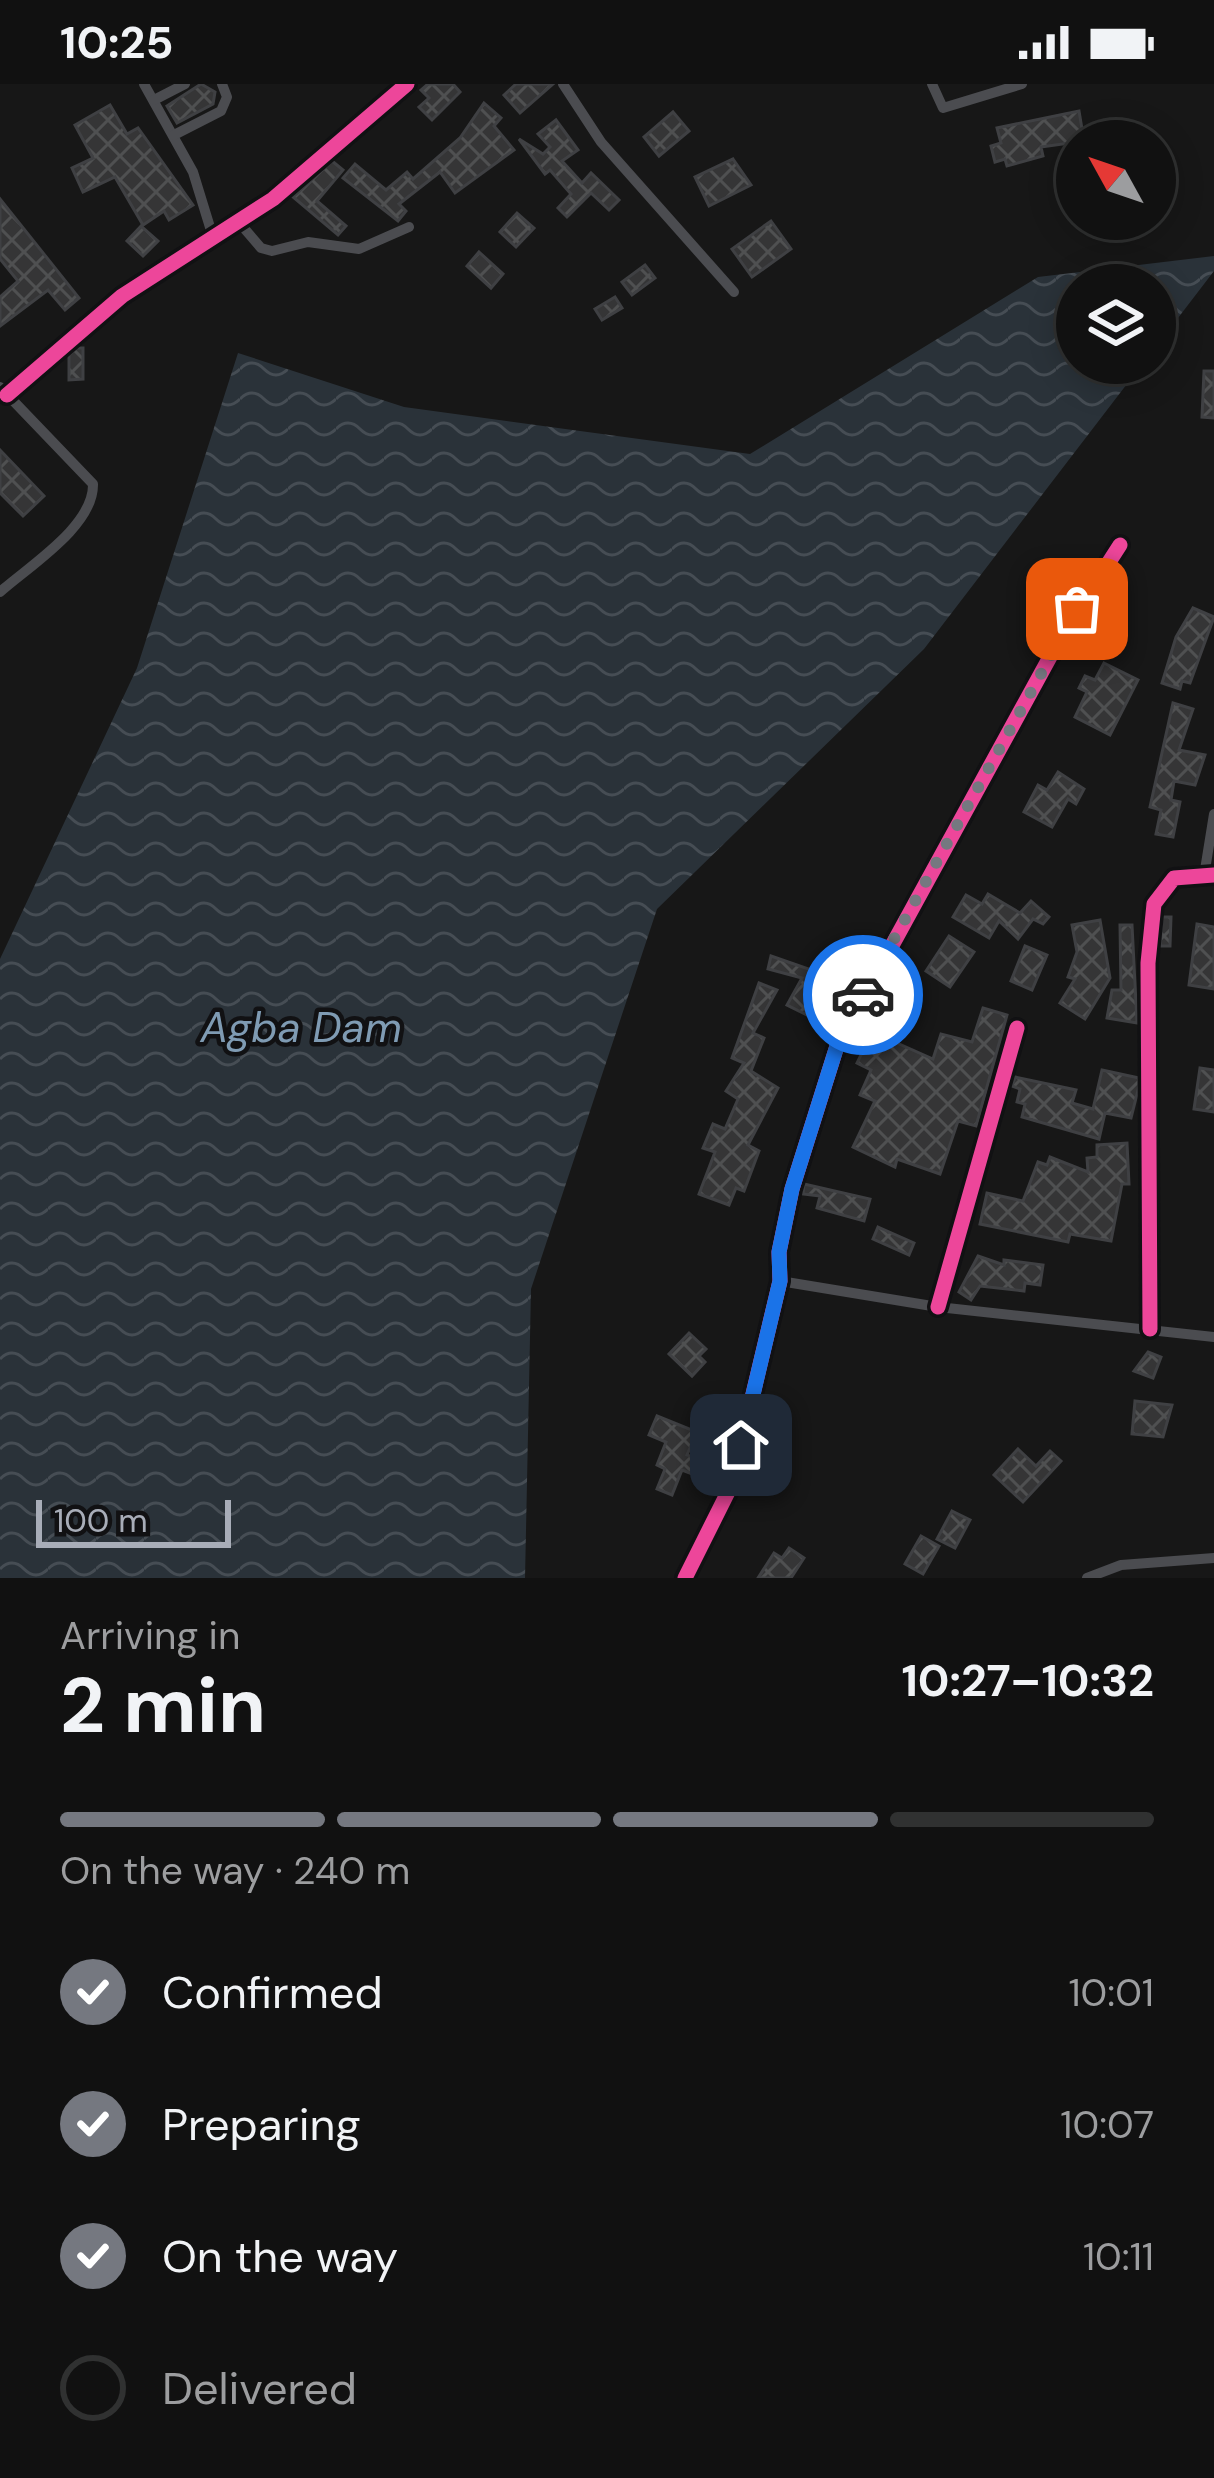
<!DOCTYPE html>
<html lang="en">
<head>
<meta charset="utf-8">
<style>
	body { margin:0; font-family:"DM Sans",sans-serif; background:#1a1a1a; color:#f1f3f6; height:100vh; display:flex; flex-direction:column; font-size:45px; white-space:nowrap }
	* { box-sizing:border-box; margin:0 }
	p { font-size:39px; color:#9c9d9f }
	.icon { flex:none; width:66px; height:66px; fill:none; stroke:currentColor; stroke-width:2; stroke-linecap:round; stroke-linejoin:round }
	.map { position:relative; height:1494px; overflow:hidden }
	.drawer { display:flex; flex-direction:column; background:#111; flex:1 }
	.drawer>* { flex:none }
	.needle { width:78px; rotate:310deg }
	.buttons { position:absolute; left:1056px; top:36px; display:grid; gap:24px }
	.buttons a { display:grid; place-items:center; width:120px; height:120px; border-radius:50%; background:#111; box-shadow:0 6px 30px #0003,0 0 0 3px #303131; font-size:60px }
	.scale { position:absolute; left:36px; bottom:30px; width:195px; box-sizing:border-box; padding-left:12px; border:6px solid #a8adb8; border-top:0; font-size:33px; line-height:42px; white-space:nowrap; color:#a8adb8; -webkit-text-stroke:9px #111113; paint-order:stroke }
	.pin { position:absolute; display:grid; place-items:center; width:102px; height:102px; color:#fff; margin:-51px; border-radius:24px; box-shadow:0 6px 18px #0006 }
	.courier { position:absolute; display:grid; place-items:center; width:120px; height:120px; margin:-60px; border:9px solid #1a73e8; border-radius:50%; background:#fff; color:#222; box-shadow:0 3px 15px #0007 }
	.headline em { font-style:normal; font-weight:700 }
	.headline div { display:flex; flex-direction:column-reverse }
	.headline { display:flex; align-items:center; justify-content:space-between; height:204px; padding:0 60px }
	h1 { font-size:78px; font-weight:700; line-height:90px }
	.bar { display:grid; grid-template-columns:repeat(4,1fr); gap:18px 12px; align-content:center; height:144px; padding:0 60px }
	.bar i { height:15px; border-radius:9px; background:#303131 }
	.bar .selected { background:#757880 }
	.bar p { grid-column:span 4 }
	ol { padding:0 60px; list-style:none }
	li { display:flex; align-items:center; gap:36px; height:132px }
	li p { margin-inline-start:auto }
	li .icon { padding:12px; border-radius:50%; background:#757880; color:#fff; stroke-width:4 }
	li:last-child { color:#9c9d9f }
	li i { width:66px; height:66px; border:6px solid #303131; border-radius:50% }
	.status { display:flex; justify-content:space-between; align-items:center; height:84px; padding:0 60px; background:#111; direction:ltr }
	.status svg { height:33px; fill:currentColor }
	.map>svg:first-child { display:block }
	.water { fill:url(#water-waves) }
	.building { fill:url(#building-cross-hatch); stroke:#3f4043; stroke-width:3 }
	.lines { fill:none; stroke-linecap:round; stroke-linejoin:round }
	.street { stroke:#4b4c50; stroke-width:10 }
	.cycleway-casing { stroke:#111113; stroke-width:22 }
	.cycleway { stroke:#ed469a; stroke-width:15 }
	.done { stroke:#757880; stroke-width:12; stroke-dasharray:0 21.6 }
	.route { stroke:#1a73e8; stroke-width:15 }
	.labels { text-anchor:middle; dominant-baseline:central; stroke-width:9; stroke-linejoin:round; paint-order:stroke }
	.water-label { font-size:42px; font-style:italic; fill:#7f9bb3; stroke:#111113 }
</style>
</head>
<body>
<div class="status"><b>10:25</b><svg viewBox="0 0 49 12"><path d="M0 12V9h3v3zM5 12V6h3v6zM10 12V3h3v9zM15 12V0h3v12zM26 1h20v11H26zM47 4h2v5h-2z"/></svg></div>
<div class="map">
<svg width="1214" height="1494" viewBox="0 0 1214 1494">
	<defs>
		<pattern id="water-waves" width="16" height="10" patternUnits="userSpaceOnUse" patternTransform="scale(3)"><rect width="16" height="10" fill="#2a3239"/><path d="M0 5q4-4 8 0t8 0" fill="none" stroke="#464d54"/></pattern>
		<pattern id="building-cross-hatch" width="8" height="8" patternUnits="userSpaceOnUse" patternTransform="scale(3)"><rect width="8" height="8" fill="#353536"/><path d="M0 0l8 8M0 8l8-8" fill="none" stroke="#4f5051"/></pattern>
	</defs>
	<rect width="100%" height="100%" fill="#171717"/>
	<polygon class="water" points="1214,172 1214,187 1155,264 1155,201 1077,201 1077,279 1143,279 924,565 657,825 531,1205 525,1494 0,1494 0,875 137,584 238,269 404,323 750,370 1038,193"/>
	<g class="building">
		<polygon points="201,0 215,8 213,20 177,39 167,22"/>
		<polygon points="428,0 453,0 460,8 432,36 419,23 429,14 421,6"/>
		<polygon points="516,0 553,0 520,29 504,11"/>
		<polygon points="484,19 501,34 494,42 514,66 455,109 440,88 399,120 406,127 398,137 343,94 355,80 386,106 407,88 413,95 460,54"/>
		<polygon points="110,21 127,50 138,44 193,121 169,136 164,127 143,141 115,93 83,108 72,84 93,74 75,41"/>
		<polygon points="1079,27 1084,57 1041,63 1043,72 1007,82 1005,75 995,78 991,62 1001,59 997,44"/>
		<polygon points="673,28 689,47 659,72 644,53"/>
		<polygon points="556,36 578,66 562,77 582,99 591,89 619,116 609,126 591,109 567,133 558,124 571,110 550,86 545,90 519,55 543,70 550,63 538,50"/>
		<polygon points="733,75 751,101 709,122 695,93"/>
		<polygon points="332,77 343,86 317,117 346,142 338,151 293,113"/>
		<polygon points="0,115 79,214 65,226 48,206 0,242 0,213 18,197 0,175"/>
		<polygon points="517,129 534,144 516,163 500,148"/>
		<polygon points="771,137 791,165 752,193 732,165"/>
		<polygon points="141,142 158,157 143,172 127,157"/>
		<polygon points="479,168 503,190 491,204 467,182"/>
		<polygon points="645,181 655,194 632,211 622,198"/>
		<polygon points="615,213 622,224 602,236 595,225"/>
		<polygon points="76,264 83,264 83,295 69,296 69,271"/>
		<polygon points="1204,287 1214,287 1214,334 1202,333"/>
		<polygon points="0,366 44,412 23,432 0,409"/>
		<polygon points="1193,524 1214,533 1190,599 1182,597 1180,605 1162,599 1176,553"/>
		<polygon points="1104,579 1138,596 1110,651 1075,633 1087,608 1079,604 1085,592 1095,596"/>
		<polygon points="1173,619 1193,625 1179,666 1205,671 1195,701 1174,697 1171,716 1180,718 1173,753 1156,750 1161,726 1150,723"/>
		<polygon points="1058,688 1084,705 1076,720 1068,715 1052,743 1024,728 1038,701 1047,706"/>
		<polygon points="988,810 1020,829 1031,817 1049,833 1043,840 1033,835 1018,855 999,837 989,854 953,833 966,811 982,820"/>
		<polygon points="1162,833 1171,833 1170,862 1160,862"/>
		<polygon points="1100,836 1110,894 1085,935 1060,919 1075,895 1068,893 1077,868 1072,841"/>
		<polygon points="1197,840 1214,843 1214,905 1189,901"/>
		<polygon points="1120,841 1132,841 1137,939 1107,934 1112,906 1121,906"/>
		<polygon points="949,852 974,868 950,903 926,887"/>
		<polygon points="1025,862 1047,871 1032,906 1011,897"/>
		<polygon points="771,872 826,891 819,904 828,908 821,921 814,917 807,931 787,921 802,894 768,885"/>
		<polygon points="759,899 777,906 753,949 764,954 751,987 778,1004 748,1061 759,1067 744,1107 736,1104 729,1121 699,1110 715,1068 703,1064 713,1040 725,1045 738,1015 726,1007 744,979 732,974"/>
		<polygon points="983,924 1007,931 976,1042 958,1037 940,1090 897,1075 895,1083 853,1063 875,1017 860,1011 871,986 857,979 872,948 933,975 941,950 972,958"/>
		<polygon points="1200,984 1214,986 1214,1028 1194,1025"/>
		<polygon points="1102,986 1139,994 1139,1002 1131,1034 1105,1029 1099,1055 1022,1033 1025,1020 1017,1018 1020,1005 1012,1002 1015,993 1076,1006 1072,1019 1093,1025"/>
		<polygon points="1127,1059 1129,1100 1122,1100 1111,1157 1070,1150 1068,1158 980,1140 987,1109 1023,1117 1038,1078 1047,1081 1050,1073 1088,1088 1087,1074 1097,1073 1097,1061"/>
		<polygon points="804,1100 870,1115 864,1137 817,1124 820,1112 803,1110"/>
		<polygon points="878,1143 914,1159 909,1171 873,1155"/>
		<polygon points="978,1172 1004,1181 1004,1176 1043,1181 1040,1201 1025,1199 1024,1207 980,1202 971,1216 959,1208"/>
		<polygon points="689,1249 706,1265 699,1272 705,1278 692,1292 669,1270"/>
		<polygon points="1148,1268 1161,1273 1153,1294 1134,1287"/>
		<polygon points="1135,1317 1172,1321 1163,1353 1132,1350"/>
		<polygon points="657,1332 697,1348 687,1371 701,1376 695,1391 682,1386 672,1411 657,1405 665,1385 657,1381 666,1358 649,1351"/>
		<polygon points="1018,1365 1036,1382 1050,1367 1061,1377 1023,1418 994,1391"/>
		<polygon points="952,1427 970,1436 955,1464 937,1455"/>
		<polygon points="921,1452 939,1462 923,1490 905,1480"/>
		<polygon points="789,1464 804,1474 791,1494 758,1494 774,1469 782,1474"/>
	</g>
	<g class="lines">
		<g class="street">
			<polyline points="144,0 193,88 213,153"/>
			<polyline points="563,0 601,58 734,208"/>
			<polyline points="932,0 943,24 1022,0"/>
			<polyline points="154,16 185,0"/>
			<polyline points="174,51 221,27 227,13 222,0"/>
			<polyline points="237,136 261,164 272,167 308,158 359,165 409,143"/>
			<path d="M0,303L93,400C94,442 29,482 0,508"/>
			<polyline points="7,311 122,212 273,115 407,0"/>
			<polyline points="1204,792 1214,730"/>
			<polyline points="780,1197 938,1223 1214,1253"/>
			<polyline points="938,1223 1017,944"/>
			<polyline points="1150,1245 1148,879 1154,820 1174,794 1214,791"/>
			<polyline points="685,1494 731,1402 780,1197 779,1168 792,1105 837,962 1062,551 1120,461"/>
			<polyline points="1087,1494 1121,1481 1214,1474"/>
		</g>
		<defs>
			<g id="cycleway">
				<polyline points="7,311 122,212 273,115 407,0"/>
				<polyline points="938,1223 1017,944"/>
				<polyline points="1150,1245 1148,879 1154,820 1174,794 1214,791"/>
				<polyline points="685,1494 731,1402 780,1197 779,1168 792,1105 837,962 1062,551 1120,461"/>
			</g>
		</defs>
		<use href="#cycleway" class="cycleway-casing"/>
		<use href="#cycleway" class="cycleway"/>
	</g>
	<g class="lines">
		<polyline class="done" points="863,911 1077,525"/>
		<polyline class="route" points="741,1361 780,1197 779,1168 792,1105 837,962 863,911"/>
	</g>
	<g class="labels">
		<g class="water-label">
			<text x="301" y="943">Agba Dam</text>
		</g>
	</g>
</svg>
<div class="buttons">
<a><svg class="needle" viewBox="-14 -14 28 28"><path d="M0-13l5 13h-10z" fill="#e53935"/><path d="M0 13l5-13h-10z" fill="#9c9d9f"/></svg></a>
<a><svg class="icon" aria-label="layers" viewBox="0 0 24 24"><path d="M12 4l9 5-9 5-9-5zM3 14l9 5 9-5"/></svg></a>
</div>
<div class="scale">100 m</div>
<div class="pin" style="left:1077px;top:525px;background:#ea580c"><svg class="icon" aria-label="bag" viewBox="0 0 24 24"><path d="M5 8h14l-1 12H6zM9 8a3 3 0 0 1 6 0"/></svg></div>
<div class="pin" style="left:741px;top:1361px;background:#1f2937"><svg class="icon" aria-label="home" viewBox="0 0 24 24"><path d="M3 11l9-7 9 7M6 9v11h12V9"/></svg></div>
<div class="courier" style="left:863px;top:911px"><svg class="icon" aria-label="car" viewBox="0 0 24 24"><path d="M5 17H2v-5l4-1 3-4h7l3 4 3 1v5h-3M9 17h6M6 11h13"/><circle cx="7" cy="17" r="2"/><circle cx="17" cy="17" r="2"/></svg></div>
</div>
<section class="drawer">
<div class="headline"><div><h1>2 min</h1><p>Arriving in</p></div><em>10:27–10:32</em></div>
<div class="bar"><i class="selected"></i><i class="selected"></i><i class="selected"></i><i></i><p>On the way · 240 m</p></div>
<ol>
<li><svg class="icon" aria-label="check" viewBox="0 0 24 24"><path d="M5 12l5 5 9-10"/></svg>Confirmed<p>10:01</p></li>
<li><svg class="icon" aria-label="check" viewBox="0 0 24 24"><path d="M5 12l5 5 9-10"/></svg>Preparing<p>10:07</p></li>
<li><svg class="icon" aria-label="check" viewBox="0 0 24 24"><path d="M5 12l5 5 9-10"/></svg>On the way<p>10:11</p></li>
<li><i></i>Delivered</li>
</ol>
</section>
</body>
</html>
